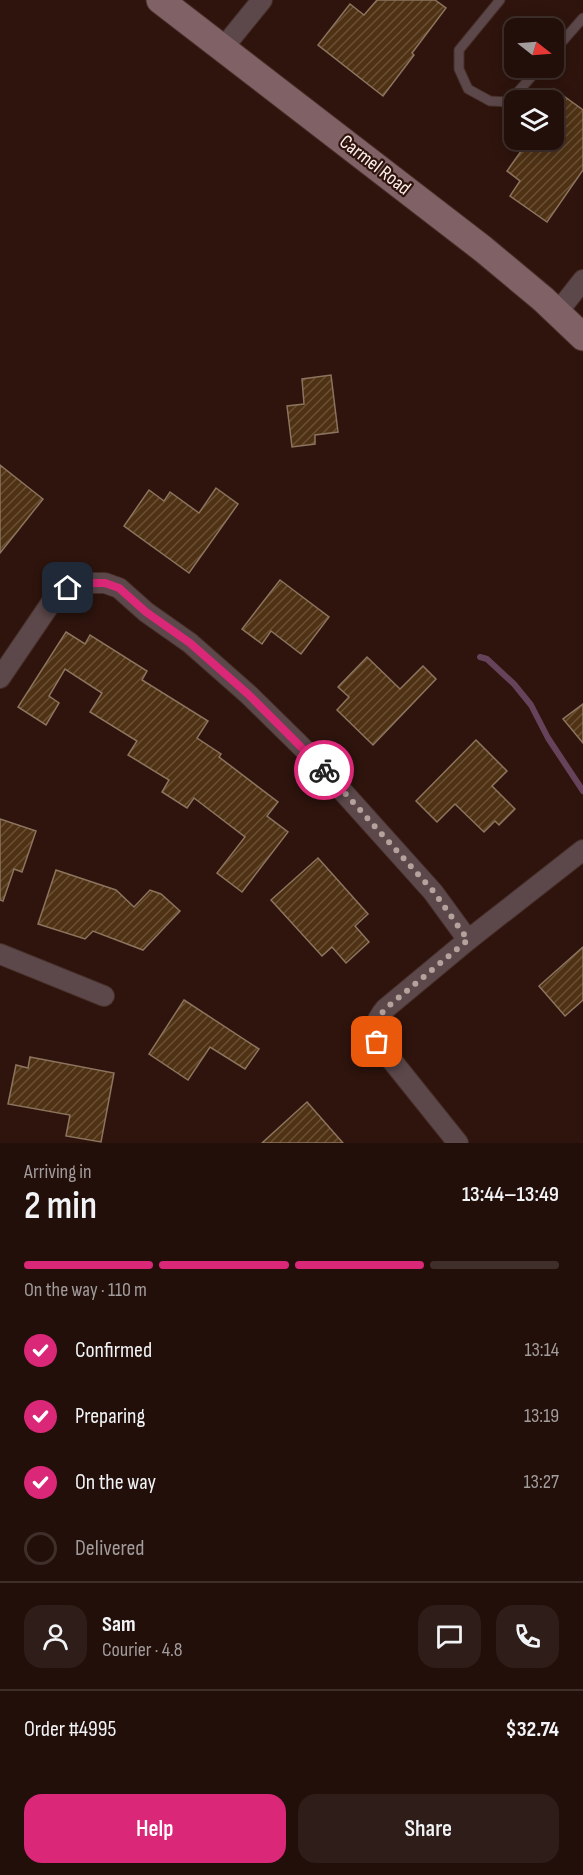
<!DOCTYPE html>
<html lang="en">
<head>
<meta charset="utf-8">
<style>
	body { margin:0; font-family:"Sofia Sans Condensed",sans-serif; background:#2e1d18; color:#f1f3f6; height:100vh; display:flex; flex-direction:column; font-size:22px; white-space:nowrap }
	* { box-sizing:border-box; margin:0 }
	p { font-size:20px; color:#a29c9c }
	.icon { flex:none; width:33px; height:33px; fill:none; stroke:currentColor; stroke-width:2; stroke-linecap:round; stroke-linejoin:round }
	.map { position:relative; height:1143px; overflow:hidden }
	.drawer { display:flex; flex-direction:column; background:#220f0a; flex:1 }
	.drawer>* { flex:none }
	.needle { width:39px; rotate:107deg }
	.tools { position:absolute; left:504px; top:18px; display:grid; gap:12px }
	.tools a { display:grid; place-items:center; width:60px; height:60px; border-radius:12px; background:#220f0a; box-shadow:0 3px 15px #0003,0 0 0 2px #3f2f2b; font-size:30px }
	.pin { position:absolute; display:grid; place-items:center; width:51px; height:51px; color:#fff; margin:-26px; border-radius:12px; box-shadow:0 3px 9px #0006 }
	.courier { position:absolute; display:grid; place-items:center; width:60px; height:60px; margin:-30px; border:4px solid #db2777; border-radius:50%; background:#fff; color:#222; box-shadow:0 2px 8px #0007 }
	.headline em { font-style:normal; font-weight:600 }
	.headline div { display:flex; flex-direction:column-reverse }
	.headline { display:flex; align-items:center; justify-content:space-between; height:102px; padding:0 24px }
	h1 { font-size:39px; font-weight:600; line-height:45px }
	.bar { display:grid; grid-template-columns:repeat(4,1fr); gap:9px 6px; align-content:center; height:72px; padding:0 24px }
	.bar i { height:8px; border-radius:4px; background:#3f2f2b }
	.bar .active { background:#db2777 }
	.bar p { grid-column:span 4 }
	.line { display:flex; align-items:center; gap:15px; padding:0 24px; border-top:2px solid #3f2f2b }
	.line div { flex:1 }
	.round { display:grid; place-items:center; flex:none; width:63px; height:63px; border-radius:18px; background:#2e1d18 }
	ol { padding:0 24px; list-style:none }
	li { display:flex; align-items:center; gap:18px; height:66px }
	li p { margin-inline-start:auto }
	li .icon { padding:6px; border-radius:50%; background:#db2777; color:#fff; stroke-width:4 }
	li:last-child { color:#a29c9c }
	li i { width:33px; height:33px; border:3px solid #3f2f2b; border-radius:50% }
	.primary-button { display:flex; gap:12px; margin-top:auto; padding:12px 24px }
	.primary-button a { flex:1; height:69px; border-radius:18px; background:#db2777; color:#fff; font-size:24px; font-weight:600; line-height:69px; text-align:center }
	.primary-button a+a { background:#2e1d18; color:#f1f3f6 }
	.map>svg:first-child { display:block }
	.lines { fill:none; stroke-linecap:round; stroke-linejoin:round }
	.stream { stroke:#67435b; stroke-width:6 }
	.building { fill:url(#building-hatch); stroke:#8c745e; stroke-width:1.5 }
	.service-casing { stroke:#472e28; stroke-width:11 }
	.minor-casing { stroke:#472e28; stroke-width:22 }
	.secondary-casing { stroke:#472e28; stroke-width:29 }
	.service { stroke:#5c484b; stroke-width:9 }
	.minor { stroke:#5c484b; stroke-width:20 }
	.secondary { stroke:#806166; stroke-width:27 }
	.done { stroke:#b5a29d; stroke-width:6; stroke-dasharray:0 10.8 }
	.route { stroke:#db2777; stroke-width:8 }
	.labels { text-anchor:middle; dominant-baseline:central; stroke-width:4.5; stroke-linejoin:round; paint-order:stroke }
	.street-label { font-size:20px; fill:#feefeb; stroke:#2e140d }
</style>
</head>
<body>
<div class="map">
<svg width="583" height="1143" viewBox="0 0 583 1143">
	<defs>
		<pattern id="building-hatch" width="6" height="6" patternUnits="userSpaceOnUse" patternTransform="scale(1.5)"><rect width="6" height="6" fill="#4f3214"/><path d="M-1 1l2-2M0 6l6-6M5 7l2-2" fill="none" stroke="#695036"/></pattern>
	</defs>
	<rect width="100%" height="100%" fill="#2e140d"/>
	<g class="lines">
		<polyline class="stream" points="480,657 487,659 514,684 531,705 548,738 583,791"/>
	</g>
	<g class="building">
		<polygon points="377,0 435,0 446,8 412,53 414,55 383,96 318,45 350,4 364,15"/>
		<polygon points="554,89 583,110 583,170 547,222 510,196 520,181 507,171 529,140 554,140"/>
		<polygon points="331,375 338,432 315,435 315,444 292,447 287,406 304,404 302,379"/>
		<polygon points="0,465 43,499 0,553"/>
		<polygon points="216,488 238,504 189,573 124,526 149,490 164,501 170,492 199,513"/>
		<polygon points="280,580 329,617 301,654 271,631 262,644 242,629"/>
		<polygon points="66,632 85,644 90,635 147,671 142,680 208,721 197,738 221,754 219,757 278,802 267,816 288,832 242,892 217,873 245,837 194,798 187,808 162,792 169,780 128,755 137,741 90,712 102,693 65,669 49,696 59,703 46,725 18,707"/>
		<polygon points="367,657 400,689 423,666 436,679 373,745 337,710 349,697 338,687"/>
		<polygon points="583,704 583,743 563,719"/>
		<polygon points="476,740 507,771 492,786 515,809 499,825 495,821 484,832 455,804 437,822 416,801"/>
		<polygon points="0,819 36,831 22,872 14,869 3,901 0,900"/>
		<polygon points="318,858 368,914 355,926 369,942 346,963 332,947 322,956 271,900"/>
		<polygon points="56,870 116,890 134,907 150,890 161,894 180,911 143,950 93,931 85,939 38,924"/>
		<polygon points="583,947 583,1000 565,1016 539,986"/>
		<polygon points="184,1000 259,1049 245,1069 210,1047 188,1080 149,1054"/>
		<polygon points="30,1057 114,1073 101,1142 66,1136 70,1115 8,1104 16,1065 28,1068"/>
		<polygon points="307,1102 343,1143 262,1143"/>
	</g>
	<g class="lines">
		<defs>
			<g id="service">
				<polyline points="500,0 459,50 459,69 468,89 490,101 509,102 539,68"/>
				<polyline points="554,51 583,18"/>
			</g>
			<g id="minor">
				<polyline points="223,48 262,0"/>
				<polyline points="557,313 583,280"/>
				<polyline points="0,678 51,603 68,588 83,583 105,583 119,588 146,612 190,643 249,695 310,755 433,892 468,940"/>
				<polyline points="0,954 104,996"/>
				<path d="M458,1143L377,1042C373,1028 376,1020 385,1009L468,940L583,850"/>
			</g>
			<polyline id="secondary" points="160,0 483,249 543,299 583,337"/>
		</defs>
		<use href="#service" class="service-casing"/>
		<use href="#minor" class="minor-casing"/>
		<use href="#secondary" class="secondary-casing"/>
		<use href="#service" class="service"/>
		<use href="#minor" class="minor"/>
		<use href="#secondary" class="secondary"/>
	</g>
	<g class="lines">
		<path class="done" d="M324,770L434,892L468,940L385,1009C376,1021 373,1027 377,1042"/>
		<polyline class="route" points="68,588 83,583 105,583 119,588 146,612 190,643 249,695 324,770"/>
	</g>
	<g class="labels">
		<g class="street-label">
			<text transform="translate(375 165) rotate(38)">Carmel Road</text>
		</g>
	</g>
</svg>
<div class="tools">
<a><svg class="needle" viewBox="-14 -14 28 28"><path d="M0-13l5 13h-10z" fill="#e53935"/><path d="M0 13l5-13h-10z" fill="#a29c9c"/></svg></a>
<a><svg class="icon" aria-label="layers" viewBox="0 0 24 24"><path d="M12 4l9 5-9 5-9-5zM3 14l9 5 9-5"/></svg></a>
</div>
<div class="pin" style="left:377px;top:1042px;background:#ea580c"><svg class="icon" aria-label="bag" viewBox="0 0 24 24"><path d="M5 8h14l-1 12H6zM9 8a3 3 0 0 1 6 0"/></svg></div>
<div class="pin" style="left:68px;top:588px;background:#1f2937"><svg class="icon" aria-label="home" viewBox="0 0 24 24"><path d="M3 11l9-7 9 7M6 9v11h12V9"/></svg></div>
<div class="courier" style="left:324px;top:770px"><svg class="icon" aria-label="bike" viewBox="0 0 24 24"><circle cx="6" cy="16" r="4"/><circle cx="18" cy="16" r="4"/><path d="M6 16l4-8h5l3 8M10 8l3 8H6M13 5h3"/></svg></div>
</div>
<section class="drawer">
<div class="headline"><div><h1>2 min</h1><p>Arriving in</p></div><em>13:44–13:49</em></div>
<div class="bar"><i class="active"></i><i class="active"></i><i class="active"></i><i></i><p>On the way · 110 m</p></div>
<ol>
<li><svg class="icon" aria-label="check" viewBox="0 0 24 24"><path d="M5 12l5 5 9-10"/></svg>Confirmed<p>13:14</p></li>
<li><svg class="icon" aria-label="check" viewBox="0 0 24 24"><path d="M5 12l5 5 9-10"/></svg>Preparing<p>13:19</p></li>
<li><svg class="icon" aria-label="check" viewBox="0 0 24 24"><path d="M5 12l5 5 9-10"/></svg>On the way<p>13:27</p></li>
<li><i></i>Delivered</li>
</ol>
<div class="line" style="height:108px"><a class="round"><svg class="icon" aria-label="person" viewBox="0 0 24 24"><circle cx="12" cy="8" r="4"/><path d="M4 21q1-7 8-7t8 7"/></svg></a><div><b>Sam</b><p>Courier · 4.8</p></div><a class="round"><svg class="icon" aria-label="chat" viewBox="0 0 24 24"><path d="M4 5h16v11H9l-5 4z"/></svg></a><a class="round"><svg class="icon" aria-label="phone" viewBox="0 0 24 24"><path d="M5 4h4l2 5-3 2q2 4 5 5l2-3 5 2v4C11 20 4 13 5 4z"/></svg></a></div>
<div class="line" style="height:78px"><div>Order #4995</div><b>$32.74</b></div>
<div class="primary-button"><a>Help</a><a>Share</a></div>
</section>
</body>
</html>
